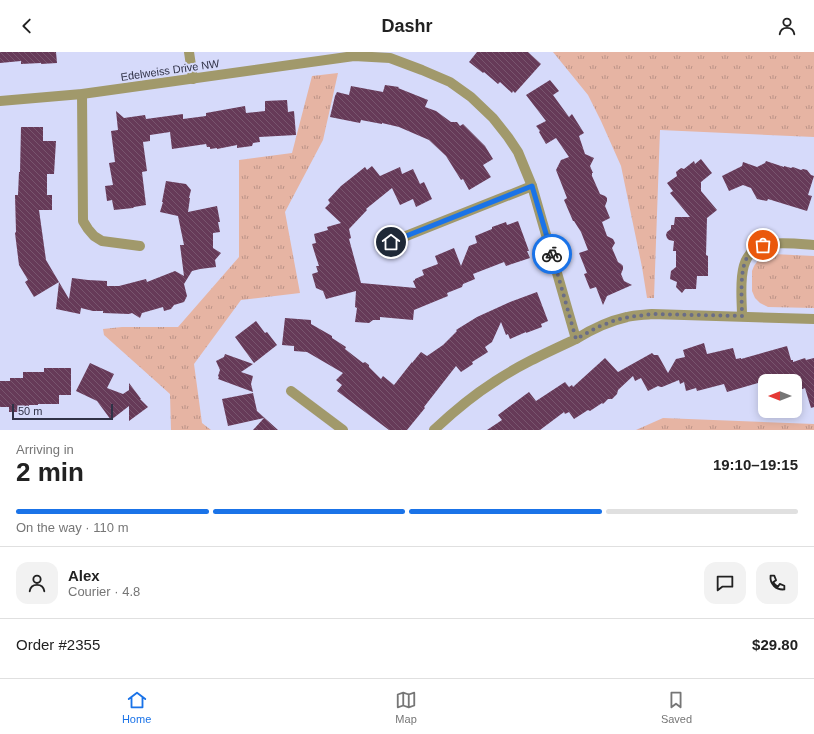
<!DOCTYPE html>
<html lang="en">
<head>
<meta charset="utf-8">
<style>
	body { margin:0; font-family:Helvetica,sans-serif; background:#f2f2f2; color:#222; height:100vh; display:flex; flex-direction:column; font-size:15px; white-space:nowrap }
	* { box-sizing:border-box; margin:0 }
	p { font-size:13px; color:#767676 }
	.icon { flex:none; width:22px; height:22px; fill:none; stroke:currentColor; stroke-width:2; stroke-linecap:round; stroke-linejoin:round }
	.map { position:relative; height:378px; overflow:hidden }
	.details { display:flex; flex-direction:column; background:#fff; flex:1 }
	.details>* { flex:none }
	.needle { width:26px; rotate:270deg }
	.buttons { position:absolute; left:758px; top:322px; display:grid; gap:8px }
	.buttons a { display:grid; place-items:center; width:44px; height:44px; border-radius:8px; background:#fff; box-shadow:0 2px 10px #0003; font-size:20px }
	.scale { position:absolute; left:12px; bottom:10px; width:101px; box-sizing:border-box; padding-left:4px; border:2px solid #303247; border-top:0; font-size:11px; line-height:14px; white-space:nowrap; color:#303247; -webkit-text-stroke:3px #d6dafa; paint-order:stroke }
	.pin { position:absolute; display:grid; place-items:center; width:34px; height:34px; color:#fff; margin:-17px; border:2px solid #fff; border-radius:50%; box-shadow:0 1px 4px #0007 }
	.courier { position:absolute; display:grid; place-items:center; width:40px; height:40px; margin:-20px; border:3px solid #1a73e8; border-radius:50%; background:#fff; color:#222; box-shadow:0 1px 5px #0007 }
	.summary em { font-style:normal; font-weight:700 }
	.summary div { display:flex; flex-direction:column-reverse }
	.summary { display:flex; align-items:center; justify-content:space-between; height:68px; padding:0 16px }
	h1 { font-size:26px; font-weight:700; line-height:30px }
	.bar { display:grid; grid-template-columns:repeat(4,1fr); gap:6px 4px; align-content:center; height:48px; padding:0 16px }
	.bar i { height:5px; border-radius:3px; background:#e0e0e0 }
	.bar .on { background:#1a73e8 }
	.bar p { grid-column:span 4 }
	.line { display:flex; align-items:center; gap:10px; padding:0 16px; border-top:1px solid #e0e0e0 }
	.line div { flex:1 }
	.round { display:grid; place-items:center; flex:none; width:42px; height:42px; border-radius:12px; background:#f2f2f2 }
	header { display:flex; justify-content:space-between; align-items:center; height:52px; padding:0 16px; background:#fff; font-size:18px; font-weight:700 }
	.dock { display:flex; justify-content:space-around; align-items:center; height:56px; border-top:1px solid #e0e0e0; background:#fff; font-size:11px; color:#767676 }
	.dock a { display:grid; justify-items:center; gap:2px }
	.dock .on { color:#1a73e8 }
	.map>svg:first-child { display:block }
	.grass { fill:url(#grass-tufts) }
	.building { fill:url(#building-back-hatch) }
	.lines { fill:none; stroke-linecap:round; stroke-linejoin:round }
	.minor { stroke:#a1996b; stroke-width:10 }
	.done { stroke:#6a6d86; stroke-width:4; stroke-dasharray:0 7.2 }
	.route { stroke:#1a73e8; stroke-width:5 }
	.labels { text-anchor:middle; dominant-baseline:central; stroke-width:4; stroke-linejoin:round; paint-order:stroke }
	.street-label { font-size:11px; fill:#303247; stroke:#d6dafa }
</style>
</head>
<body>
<header><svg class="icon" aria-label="back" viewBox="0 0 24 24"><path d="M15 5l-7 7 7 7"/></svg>Dashr<svg class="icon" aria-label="person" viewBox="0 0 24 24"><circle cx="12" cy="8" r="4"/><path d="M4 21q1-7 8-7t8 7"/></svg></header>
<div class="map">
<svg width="814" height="378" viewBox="0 0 814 378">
	<defs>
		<pattern id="grass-tufts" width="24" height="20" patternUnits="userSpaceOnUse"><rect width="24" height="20" fill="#e6b4a3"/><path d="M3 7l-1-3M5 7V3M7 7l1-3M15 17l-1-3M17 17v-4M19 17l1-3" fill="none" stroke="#bb9387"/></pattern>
		<pattern id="building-back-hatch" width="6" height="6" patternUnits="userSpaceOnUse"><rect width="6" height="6" fill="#663a58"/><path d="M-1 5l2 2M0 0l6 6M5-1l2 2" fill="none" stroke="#78556e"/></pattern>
	</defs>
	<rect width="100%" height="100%" fill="#d6dafa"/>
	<g class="grass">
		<polygon points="553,0 814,0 814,85 660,78 654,246 647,246 642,215 621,114 601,69 588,43"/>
		<polygon points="338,21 323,88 285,160 300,241 241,248 194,312 202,371 211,378 171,378 170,342 104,283 103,277 122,275 178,275 239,205 239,108 292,101 312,24"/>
		<polygon points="773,202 814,204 814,256 768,255 760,251 755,246 752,239 752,219 754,214 759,207 765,204"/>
		<polygon points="663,366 814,372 814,378 636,378"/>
	</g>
	<g class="building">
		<polygon points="0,0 56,0 57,11 41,12 41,11 21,12 21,9 0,11"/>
		<polygon points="477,0 528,0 541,12 515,41 513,39 512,41 500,30 498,32 484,20 483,21 469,10"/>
		<polygon points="550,28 559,39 553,43 569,65 572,62 584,81 579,84 585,102 594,106 590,114 593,121 592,121 592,124 600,142 605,144 607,146 607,149 605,154 610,166 602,170 607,184 613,187 615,191 612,196 618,210 621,212 623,214 623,217 621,222 624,229 632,233 607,244 603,253 596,235 590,237 584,222 587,221 579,201 588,198 581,180 574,169 573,169 564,148 567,146 556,118 561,108 569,105 556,86 546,92 539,80 540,79 536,74 546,69 526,43"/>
		<polygon points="385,33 399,35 398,36 428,48 425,55 436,59 451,70 457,70 460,74 463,72 485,94 493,107 483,113 491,125 469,138 463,127 461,128 446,104 429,88 399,75 382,71 382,72 361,68 360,71 330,65 335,44 337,40 349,43 351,34 383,40"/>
		<polygon points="287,48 288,60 294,59 296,83 259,85 260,90 253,91 252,94 237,96 237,93 217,97 217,96 210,97 210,95 207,95 206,92 172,97 170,80 150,83 150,89 143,90 147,119 142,120 146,153 134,155 133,156 114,158 112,148 107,149 105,134 113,133 109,111 115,110 111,79 118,78 116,59 124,66 145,63 146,67 183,62 183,67 206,64 206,61 245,54 246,61 265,59 265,49"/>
		<polygon points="21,75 43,75 43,89 56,89 54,122 47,122 47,143 52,143 52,158 39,158 46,208 69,247 72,226 88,228 107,229 107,234 119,234 146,227 147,230 175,219 184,224 180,193 184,193 178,164 160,160 163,150 162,150 166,129 186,132 191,138 189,146 190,146 188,160 217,154 220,170 218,170 220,180 213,181 213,196 221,201 215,208 216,215 200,217 192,219 184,232 187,244 184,250 174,253 171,257 164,259 163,255 142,261 140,266 132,261 129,262 103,261 103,259 93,259 81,256 80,262 56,257 59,230 34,245 25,230 28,228 19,213 15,181 16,180 15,143 18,143 19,120 20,120"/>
		<polygon points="701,107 708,116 712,121 701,130 701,139 717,158 707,166 706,203 708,204 708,224 697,224 696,237 685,237 682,241 676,235 677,230 670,227 671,219 676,215 676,199 673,199 674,189 669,188 667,186 666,183 667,180 671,177 671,173 674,173 675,165 690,165 670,141 673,139 667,131 677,124 676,120 681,116 684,117 694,109 695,112"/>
		<polygon points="766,109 784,115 784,114 791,116 793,115 801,118 803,117 807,118 811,123 814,124 808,143 812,144 807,159 768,147 767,149 757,147 751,136 743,133 729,139 722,124 742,114 743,110 757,115 765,111"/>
		<polygon points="372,114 380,124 400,115 402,122 413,117 420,132 424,130 432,147 416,155 413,147 400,153 392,136 366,157 367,158 349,177 351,186 349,187 361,231 416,236 413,229 415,228 415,227 424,223 422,218 438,212 435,204 454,196 461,214 469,194 477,191 475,184 492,177 492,175 506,170 507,173 518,169 529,199 527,199 530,206 506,214 504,210 473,222 475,227 463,232 462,235 447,241 448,244 414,258 413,268 380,265 380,268 373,268 369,271 355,270 357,256 355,255 356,239 326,247 323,239 316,236 312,222 318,220 316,214 319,214 315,202 312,192 316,191 314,182 328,178 327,175 341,171 325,156 330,151 328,148 341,134 365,115 367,118"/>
		<polygon points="537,240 548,269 541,272 542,275 526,281 526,280 510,287 508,282 506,283 501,270 492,290 485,295 488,300 472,310 473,312 461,320 456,314 424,355 425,356 407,378 389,378 337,339 342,333 336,328 343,321 307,300 294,299 294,294 282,293 285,266 311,268 311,272 332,284 332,286 346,295 345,297 363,311 365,310 369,313 369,315 381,327 383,324 394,333 412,310 412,311 421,300 427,304 443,293 457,279 456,278 477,265 510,250"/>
		<polygon points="256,269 265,281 267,280 277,293 254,311 235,285"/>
		<polygon points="704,291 707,302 733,296 736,307 741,306 741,307 787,294 791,308 793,308 793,310 805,306 806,308 814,306 814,355 811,356 805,336 795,340 795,329 765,329 727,340 724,332 697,339 696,336 686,339 684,330 680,332 679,328 662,335 660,335 661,335 658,334 648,339 641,326 635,329 633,324 618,338 617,342 612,347 608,347 603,352 602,351 590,359 588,358 574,367 569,360 565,362 564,360 540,378 487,378 502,368 498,363 529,340 536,349 565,330 569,335 572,333 573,335 605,306 618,320 652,301 654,303 658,303 668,321 676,307 685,305 683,298"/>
		<polygon points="225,302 253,312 241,320 253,324 251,332 253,340 218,327 219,325 218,324 220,318 216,309 224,305"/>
		<polygon points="90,311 114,322 107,336 123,342 129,338 129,331 141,347 140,347 148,355 129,369 129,354 111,368 97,349 76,339"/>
		<polygon points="44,316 71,316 71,343 59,343 59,352 38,352 38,353 29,353 29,354 25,354 25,360 9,360 9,355 0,355 0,329 10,329 10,326 23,326 23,320 44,320"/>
		<polygon points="253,341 257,359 278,378 253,378 264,366 228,374 222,347"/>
	</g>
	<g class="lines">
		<g class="minor">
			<polyline points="189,0 193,27"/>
			<polyline points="82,42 83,169 88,177 94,184 102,189 140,194"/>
			<path d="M0,49L82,42L354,4L390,6L422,18L450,30L471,45L493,66L508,85L518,100L532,134L576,287C548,300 519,313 494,330C472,344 452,361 434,378"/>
			<polyline points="391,190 532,134"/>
			<path d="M742,264C742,238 734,196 770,192C783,190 801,192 814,193"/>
			<path d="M576,287C592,277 609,269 627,265C635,263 644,263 652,262L814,267"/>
			<polyline points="291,339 343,378"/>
		</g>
	</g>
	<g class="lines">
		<path class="done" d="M552,202L576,287L598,275L616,268L629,265L652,262L742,264C742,249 739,216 748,204C752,199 757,196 763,193"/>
		<polyline class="route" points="391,190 532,134 552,202"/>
	</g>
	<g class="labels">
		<g class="street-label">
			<text transform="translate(170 18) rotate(-8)">Edelweiss Drive NW</text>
		</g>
	</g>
</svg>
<div class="buttons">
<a><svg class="needle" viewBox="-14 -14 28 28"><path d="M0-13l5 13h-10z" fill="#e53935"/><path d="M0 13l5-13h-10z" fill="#767676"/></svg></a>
</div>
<div class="scale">50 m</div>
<div class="pin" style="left:763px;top:193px;background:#ea580c"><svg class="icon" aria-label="bag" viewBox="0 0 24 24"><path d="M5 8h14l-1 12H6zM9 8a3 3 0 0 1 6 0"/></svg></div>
<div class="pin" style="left:391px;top:190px;background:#1f2937"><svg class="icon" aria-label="home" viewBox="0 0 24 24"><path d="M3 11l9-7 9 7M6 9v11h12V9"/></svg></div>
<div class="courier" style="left:552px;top:202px"><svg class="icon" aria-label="bike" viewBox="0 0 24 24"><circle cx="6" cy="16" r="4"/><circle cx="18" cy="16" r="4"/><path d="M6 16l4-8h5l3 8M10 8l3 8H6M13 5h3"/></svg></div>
</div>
<section class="details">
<div class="summary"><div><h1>2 min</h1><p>Arriving in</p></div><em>19:10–19:15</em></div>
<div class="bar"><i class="on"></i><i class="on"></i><i class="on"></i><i></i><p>On the way · 110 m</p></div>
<div class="line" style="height:72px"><a class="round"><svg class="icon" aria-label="person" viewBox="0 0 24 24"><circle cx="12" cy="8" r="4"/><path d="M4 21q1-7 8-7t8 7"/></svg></a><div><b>Alex</b><p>Courier · 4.8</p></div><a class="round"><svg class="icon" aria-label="chat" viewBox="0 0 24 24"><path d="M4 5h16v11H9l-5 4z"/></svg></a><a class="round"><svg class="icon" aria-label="phone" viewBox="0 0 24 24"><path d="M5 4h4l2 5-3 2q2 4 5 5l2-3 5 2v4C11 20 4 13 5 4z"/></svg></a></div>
<div class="line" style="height:52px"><div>Order #2355</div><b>$29.80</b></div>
</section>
<nav class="dock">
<a class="on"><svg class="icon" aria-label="home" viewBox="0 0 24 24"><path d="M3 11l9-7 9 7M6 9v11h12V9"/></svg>Home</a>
<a><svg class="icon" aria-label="map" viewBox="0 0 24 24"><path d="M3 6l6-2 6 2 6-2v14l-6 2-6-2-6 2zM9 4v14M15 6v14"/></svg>Map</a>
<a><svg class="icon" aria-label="saved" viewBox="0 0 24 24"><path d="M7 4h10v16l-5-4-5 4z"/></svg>Saved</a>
</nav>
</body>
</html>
